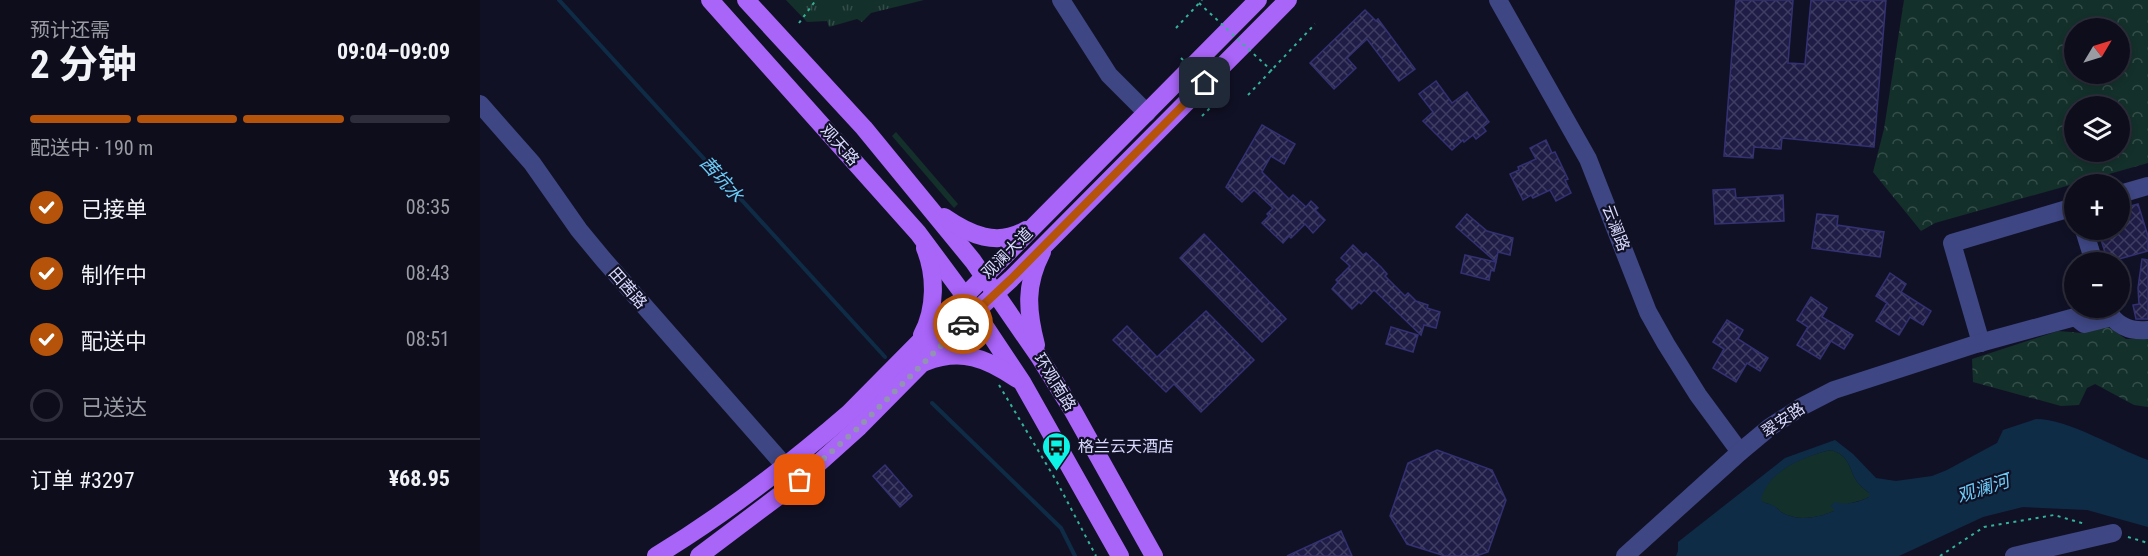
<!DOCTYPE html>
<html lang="zh">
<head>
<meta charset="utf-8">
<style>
	body { margin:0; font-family:"Roboto Condensed","Noto Sans SC",sans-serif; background:#161625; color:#f1f3f6; height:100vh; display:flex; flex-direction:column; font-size:22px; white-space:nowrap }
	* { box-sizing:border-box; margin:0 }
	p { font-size:20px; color:#9a9ca3 }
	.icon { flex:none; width:33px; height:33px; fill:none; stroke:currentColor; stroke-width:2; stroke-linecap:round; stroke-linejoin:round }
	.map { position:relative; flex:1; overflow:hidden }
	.panel { display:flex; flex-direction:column; background:#0d0d1c; width:480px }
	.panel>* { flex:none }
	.needle { width:39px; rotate:52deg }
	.buttons { position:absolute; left:1584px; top:18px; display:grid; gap:12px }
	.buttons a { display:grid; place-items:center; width:66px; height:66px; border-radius:50%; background:#0d0d1c; box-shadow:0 3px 9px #0003,0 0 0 2px #2d2d3b; font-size:30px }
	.pin { position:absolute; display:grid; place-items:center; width:51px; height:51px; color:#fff; margin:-26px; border-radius:12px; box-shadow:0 3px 9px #0006 }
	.courier { position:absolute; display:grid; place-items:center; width:60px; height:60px; margin:-30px; border:4px solid #b45309; border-radius:50%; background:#fff; color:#222; box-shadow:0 2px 8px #0007 }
	.overview em { font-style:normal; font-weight:700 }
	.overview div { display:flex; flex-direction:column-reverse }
	.overview { display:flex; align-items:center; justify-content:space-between; height:102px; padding:0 30px }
	h1 { font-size:39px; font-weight:700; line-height:45px }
	.bar { display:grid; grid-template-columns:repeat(4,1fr); gap:9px 6px; align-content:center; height:72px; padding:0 30px }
	.bar i { height:8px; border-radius:4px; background:#2d2d3b }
	.bar .current { background:#b45309 }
	.bar p { grid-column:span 4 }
	.line { display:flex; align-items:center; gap:15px; padding:0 30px; border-top:2px solid #2d2d3b }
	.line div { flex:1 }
	ol { padding:0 30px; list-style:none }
	li { display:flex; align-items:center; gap:18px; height:66px }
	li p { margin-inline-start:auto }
	li .icon { padding:6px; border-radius:50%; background:#b45309; color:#fff; stroke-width:4 }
	li:last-child { color:#9a9ca3 }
	li i { width:33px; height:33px; border:3px solid #2d2d3b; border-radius:50% }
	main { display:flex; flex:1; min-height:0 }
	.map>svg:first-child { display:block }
	.green { fill:#14302a }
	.forest { fill:url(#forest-crowns); fill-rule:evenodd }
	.park { fill:url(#park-tufts) }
	.water { fill:#0f2c47; fill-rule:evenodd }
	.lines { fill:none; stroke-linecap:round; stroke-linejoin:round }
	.stream { stroke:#0f2c47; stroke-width:4 }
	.building { fill:url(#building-cross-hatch); stroke:#333171; stroke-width:1.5 }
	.path { stroke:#35b398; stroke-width:2; stroke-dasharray:3 4.5; stroke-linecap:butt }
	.minor { stroke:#3e4683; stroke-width:18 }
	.major { stroke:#a964f8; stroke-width:18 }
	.path-bridge { stroke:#35b398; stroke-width:2; stroke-dasharray:3 4.5; stroke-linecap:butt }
	.done { stroke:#9293b2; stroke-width:6; stroke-dasharray:0 10.8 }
	.route { stroke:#b45309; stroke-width:8 }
	.labels { text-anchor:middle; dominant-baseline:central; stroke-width:4.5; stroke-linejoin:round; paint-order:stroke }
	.street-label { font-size:16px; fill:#d8d9fd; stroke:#111126 }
	.poi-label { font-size:16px; fill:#d8d9fd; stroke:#111126; text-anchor:start }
	.water-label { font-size:18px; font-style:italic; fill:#6bcdf8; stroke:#111126 }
</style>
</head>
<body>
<main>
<section class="panel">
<div class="overview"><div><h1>2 分钟</h1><p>预计还需</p></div><em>09:04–09:09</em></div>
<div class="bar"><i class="current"></i><i class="current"></i><i class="current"></i><i></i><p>配送中 · 190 m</p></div>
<ol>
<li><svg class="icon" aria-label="check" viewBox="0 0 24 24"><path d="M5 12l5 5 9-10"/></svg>已接单<p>08:35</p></li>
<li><svg class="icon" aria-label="check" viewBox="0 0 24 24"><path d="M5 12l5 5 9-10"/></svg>制作中<p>08:43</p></li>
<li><svg class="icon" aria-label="check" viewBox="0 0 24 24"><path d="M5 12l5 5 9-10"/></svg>配送中<p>08:51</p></li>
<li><i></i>已送达</li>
</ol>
<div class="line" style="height:78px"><div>订单 #3297</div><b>¥68.95</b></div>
</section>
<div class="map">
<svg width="1668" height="556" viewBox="0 0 1668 556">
	<defs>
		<pattern id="forest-crowns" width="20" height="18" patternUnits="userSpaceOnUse" patternTransform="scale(1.5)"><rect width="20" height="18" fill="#14302a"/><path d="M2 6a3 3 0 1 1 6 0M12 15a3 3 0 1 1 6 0" fill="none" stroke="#354d4a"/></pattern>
		<pattern id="park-tufts" width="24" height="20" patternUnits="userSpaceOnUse" patternTransform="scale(1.5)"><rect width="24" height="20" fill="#14302a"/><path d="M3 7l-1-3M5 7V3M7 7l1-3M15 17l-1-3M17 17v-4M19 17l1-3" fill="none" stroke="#354d4a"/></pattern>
		<pattern id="building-cross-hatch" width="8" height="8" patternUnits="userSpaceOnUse" patternTransform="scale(1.5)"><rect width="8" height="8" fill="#1f1d46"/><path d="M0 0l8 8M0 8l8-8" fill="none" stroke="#3f3d62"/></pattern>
	</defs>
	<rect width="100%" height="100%" fill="#111126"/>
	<g class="green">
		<polygon points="416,132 478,204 474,208 412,136"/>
		<path d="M1351,450C1371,456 1368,469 1378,483C1381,487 1386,490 1389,493V497C1378,503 1365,503 1354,509V511C1337,518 1318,522 1301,512C1299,510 1296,507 1293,506C1288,503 1285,504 1280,500C1288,470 1324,456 1351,450Z"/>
	</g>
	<g class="forest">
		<path d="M1424,0H1668V163L1455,223L1441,231L1393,172L1404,129ZM1594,28H1640V74H1594ZM1594,106H1640V152H1594Z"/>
		<polygon points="1627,326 1646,339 1668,339 1668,407 1654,405 1615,384 1607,388 1599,405 1581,406 1493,382 1492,359 1578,331 1602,333"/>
	</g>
	<polygon class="park" points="306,0 444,0 391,13 382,22 377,19 349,27 347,21 327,22"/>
	<path class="water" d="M1556,419C1588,419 1637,449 1668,460V527L1607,510L1543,507L1503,517L1419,556H1196L1198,551V542L1305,458L1355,440L1373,454L1396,478L1416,481L1452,476L1467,470L1517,443L1523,430ZM1351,450C1371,456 1368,469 1378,483C1381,487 1386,490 1389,493V497C1377,503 1367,505 1355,502L1350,506L1354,509V511C1336,518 1318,522 1301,512C1299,510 1296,507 1294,506C1288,503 1285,504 1281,500C1287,471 1325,456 1351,450Z"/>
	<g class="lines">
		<g class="stream">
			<polyline points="79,0 405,357"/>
			<polyline points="452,403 581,528 595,556"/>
		</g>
	</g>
	<g class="building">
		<polygon points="1256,0 1313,0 1308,63 1325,64 1331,0 1406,0 1394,147 1302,138 1301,149 1274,147 1273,158 1244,156"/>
		<polygon points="885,10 896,21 898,19 935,69 919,81 887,39 867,58 876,68 854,89 830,63"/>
		<polygon points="956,81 972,103 987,92 1009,122 1003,127 1006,131 996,139 993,135 984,142 983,140 972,150 943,121 953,112 939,94"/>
		<polygon points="782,125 815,144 804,164 791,156 782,172 809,199 813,195 826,207 831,201 838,208 835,210 845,220 833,233 825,224 811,238 809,236 803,243 782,223 789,216 787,214 793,208 774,190 762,202 746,187"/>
		<polygon points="1066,140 1072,153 1075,152 1088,179 1085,180 1091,193 1076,201 1070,190 1053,198 1051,195 1043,200 1030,174 1039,170 1038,167 1056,159 1050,148"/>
		<polygon points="1255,189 1256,198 1303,195 1304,221 1235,224 1233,190"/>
		<polygon points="1658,204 1668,236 1668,251 1628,262 1618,230 1640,230 1640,209"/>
		<polygon points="987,214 1007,231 1033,238 1030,255 1018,252 1016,262 976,227"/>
		<polygon points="1337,214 1358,216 1357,225 1404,232 1400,257 1332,248"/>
		<polygon points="724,234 806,319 782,342 700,258"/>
		<polygon points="873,245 883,255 886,253 901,267 907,274 905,276 925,296 928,293 936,301 948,305 947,308 960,312 956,328 944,325 941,335 894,290 881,304 879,302 872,309 852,289 858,282 856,280 870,266 861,258"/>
		<polygon points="985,255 1016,262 1014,271 1011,270 1009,280 981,273"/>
		<polygon points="1662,259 1668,260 1668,319 1656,319 1653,305 1659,304 1658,288"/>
		<polygon points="1410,273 1426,284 1421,292 1451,311 1443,325 1430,317 1419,335 1396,321 1407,303 1396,296"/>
		<polygon points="1331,297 1347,308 1342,317 1373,335 1364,349 1351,341 1340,359 1317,345 1328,327 1317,320"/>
		<polygon points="726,311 774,360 721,412 694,384 686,392 633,340 647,326 677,357"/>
		<polygon points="1247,320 1263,330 1258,339 1288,358 1280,371 1267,363 1256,382 1233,368 1244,349 1233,342"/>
		<polygon points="911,327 938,335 933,352 906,344"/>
		<polygon points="957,450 1012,470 1026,500 1008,552 996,556 965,556 927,544 910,516 928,463"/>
		<polygon points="405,465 432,496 420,507 393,476"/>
		<polygon points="861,531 872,556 807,556"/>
	</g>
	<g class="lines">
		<g class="path">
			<polyline points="319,23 336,0"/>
			<polyline points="696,28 722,0"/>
			<polyline points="768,95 835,24"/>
			<polyline points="722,116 740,98"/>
			<polyline points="519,385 577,482 616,556"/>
			<polyline points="1648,537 1668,543"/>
			<polyline points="1460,556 1504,527 1574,515 1605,524"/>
		</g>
		<g class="minor">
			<polyline points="581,0 629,75 667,113"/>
			<polyline points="1018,0 1108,159 1168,312 1186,344 1218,395 1260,452"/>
			<polyline points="0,104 52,163 99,230 123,259 305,466"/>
			<polyline points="1640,194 1668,186"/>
			<polyline points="1604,230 1614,262"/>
			<path d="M1627,308C1634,325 1650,332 1668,330"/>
			<polyline points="1501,343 1472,243 1594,207"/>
			<polyline points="1145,556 1260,452 1290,427 1321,407 1354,390 1496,344 1595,317 1604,324 1632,317"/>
			<polyline points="1534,556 1633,533"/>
		</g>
		<g class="major">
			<polyline points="230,0 438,233 484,295 542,382 640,556"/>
			<polyline points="266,0 384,128 493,261 560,358 593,411 674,556"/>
			<path d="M464,217C490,235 517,247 546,230"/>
			<path d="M442,335C456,309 456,275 445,248"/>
			<path d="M556,345C547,310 545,285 562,252"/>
			<path d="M445,362C481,348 507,358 537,379"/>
			<path d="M176,556C245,514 309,465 369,413L778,0"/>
			<polyline points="219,556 320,480 379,427 472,333 531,279 808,0"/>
		</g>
		<g class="path-bridge">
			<polyline points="719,3 792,71"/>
			<polyline points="701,58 740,98"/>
		</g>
	</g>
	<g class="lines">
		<polyline class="done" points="320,480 378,428 483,324"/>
		<polyline class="route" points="483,324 531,279 725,83"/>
	</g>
	<defs>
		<symbol id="bus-pin" viewBox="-11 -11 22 30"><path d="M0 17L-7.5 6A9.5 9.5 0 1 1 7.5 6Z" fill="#0df4e7" stroke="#111126"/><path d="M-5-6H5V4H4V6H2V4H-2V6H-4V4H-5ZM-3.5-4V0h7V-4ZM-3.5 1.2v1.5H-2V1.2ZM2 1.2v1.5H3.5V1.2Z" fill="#111"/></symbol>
	</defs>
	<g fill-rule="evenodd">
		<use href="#bus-pin" x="560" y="430" width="33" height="45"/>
	</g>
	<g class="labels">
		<g class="street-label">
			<text transform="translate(360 145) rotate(48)">观天路</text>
			<text transform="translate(1136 228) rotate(69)">云澜路</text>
			<text transform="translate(527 253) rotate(-45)">观澜大道</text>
			<text transform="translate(148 288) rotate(49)">田茜路</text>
			<text transform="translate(575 382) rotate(58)">环观南路</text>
			<text transform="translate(1303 420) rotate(-34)">翠安路</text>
		</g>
		<g class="poi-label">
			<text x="598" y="446">格兰云天酒店</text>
		</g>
		<g class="water-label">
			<text transform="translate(242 179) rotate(48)">茜坑水</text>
			<text transform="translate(1503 488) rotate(-18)">观澜河</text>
		</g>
	</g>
</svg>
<div class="buttons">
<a><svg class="needle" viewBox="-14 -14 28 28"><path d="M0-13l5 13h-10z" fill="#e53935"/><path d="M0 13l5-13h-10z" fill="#9a9ca3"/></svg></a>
<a><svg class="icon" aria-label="layers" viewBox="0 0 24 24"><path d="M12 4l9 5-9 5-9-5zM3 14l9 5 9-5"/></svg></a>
<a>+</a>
<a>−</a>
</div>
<div class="pin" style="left:320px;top:480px;background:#ea580c"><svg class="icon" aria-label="bag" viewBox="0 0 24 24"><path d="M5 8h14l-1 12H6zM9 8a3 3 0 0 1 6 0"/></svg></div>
<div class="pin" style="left:725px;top:83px;background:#1f2937"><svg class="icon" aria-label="home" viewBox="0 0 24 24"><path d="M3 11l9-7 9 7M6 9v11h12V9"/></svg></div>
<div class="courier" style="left:483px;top:324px"><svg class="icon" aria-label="car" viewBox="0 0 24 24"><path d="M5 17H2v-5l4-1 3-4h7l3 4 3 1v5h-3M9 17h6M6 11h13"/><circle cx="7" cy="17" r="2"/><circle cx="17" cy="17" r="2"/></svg></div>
</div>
</main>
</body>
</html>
